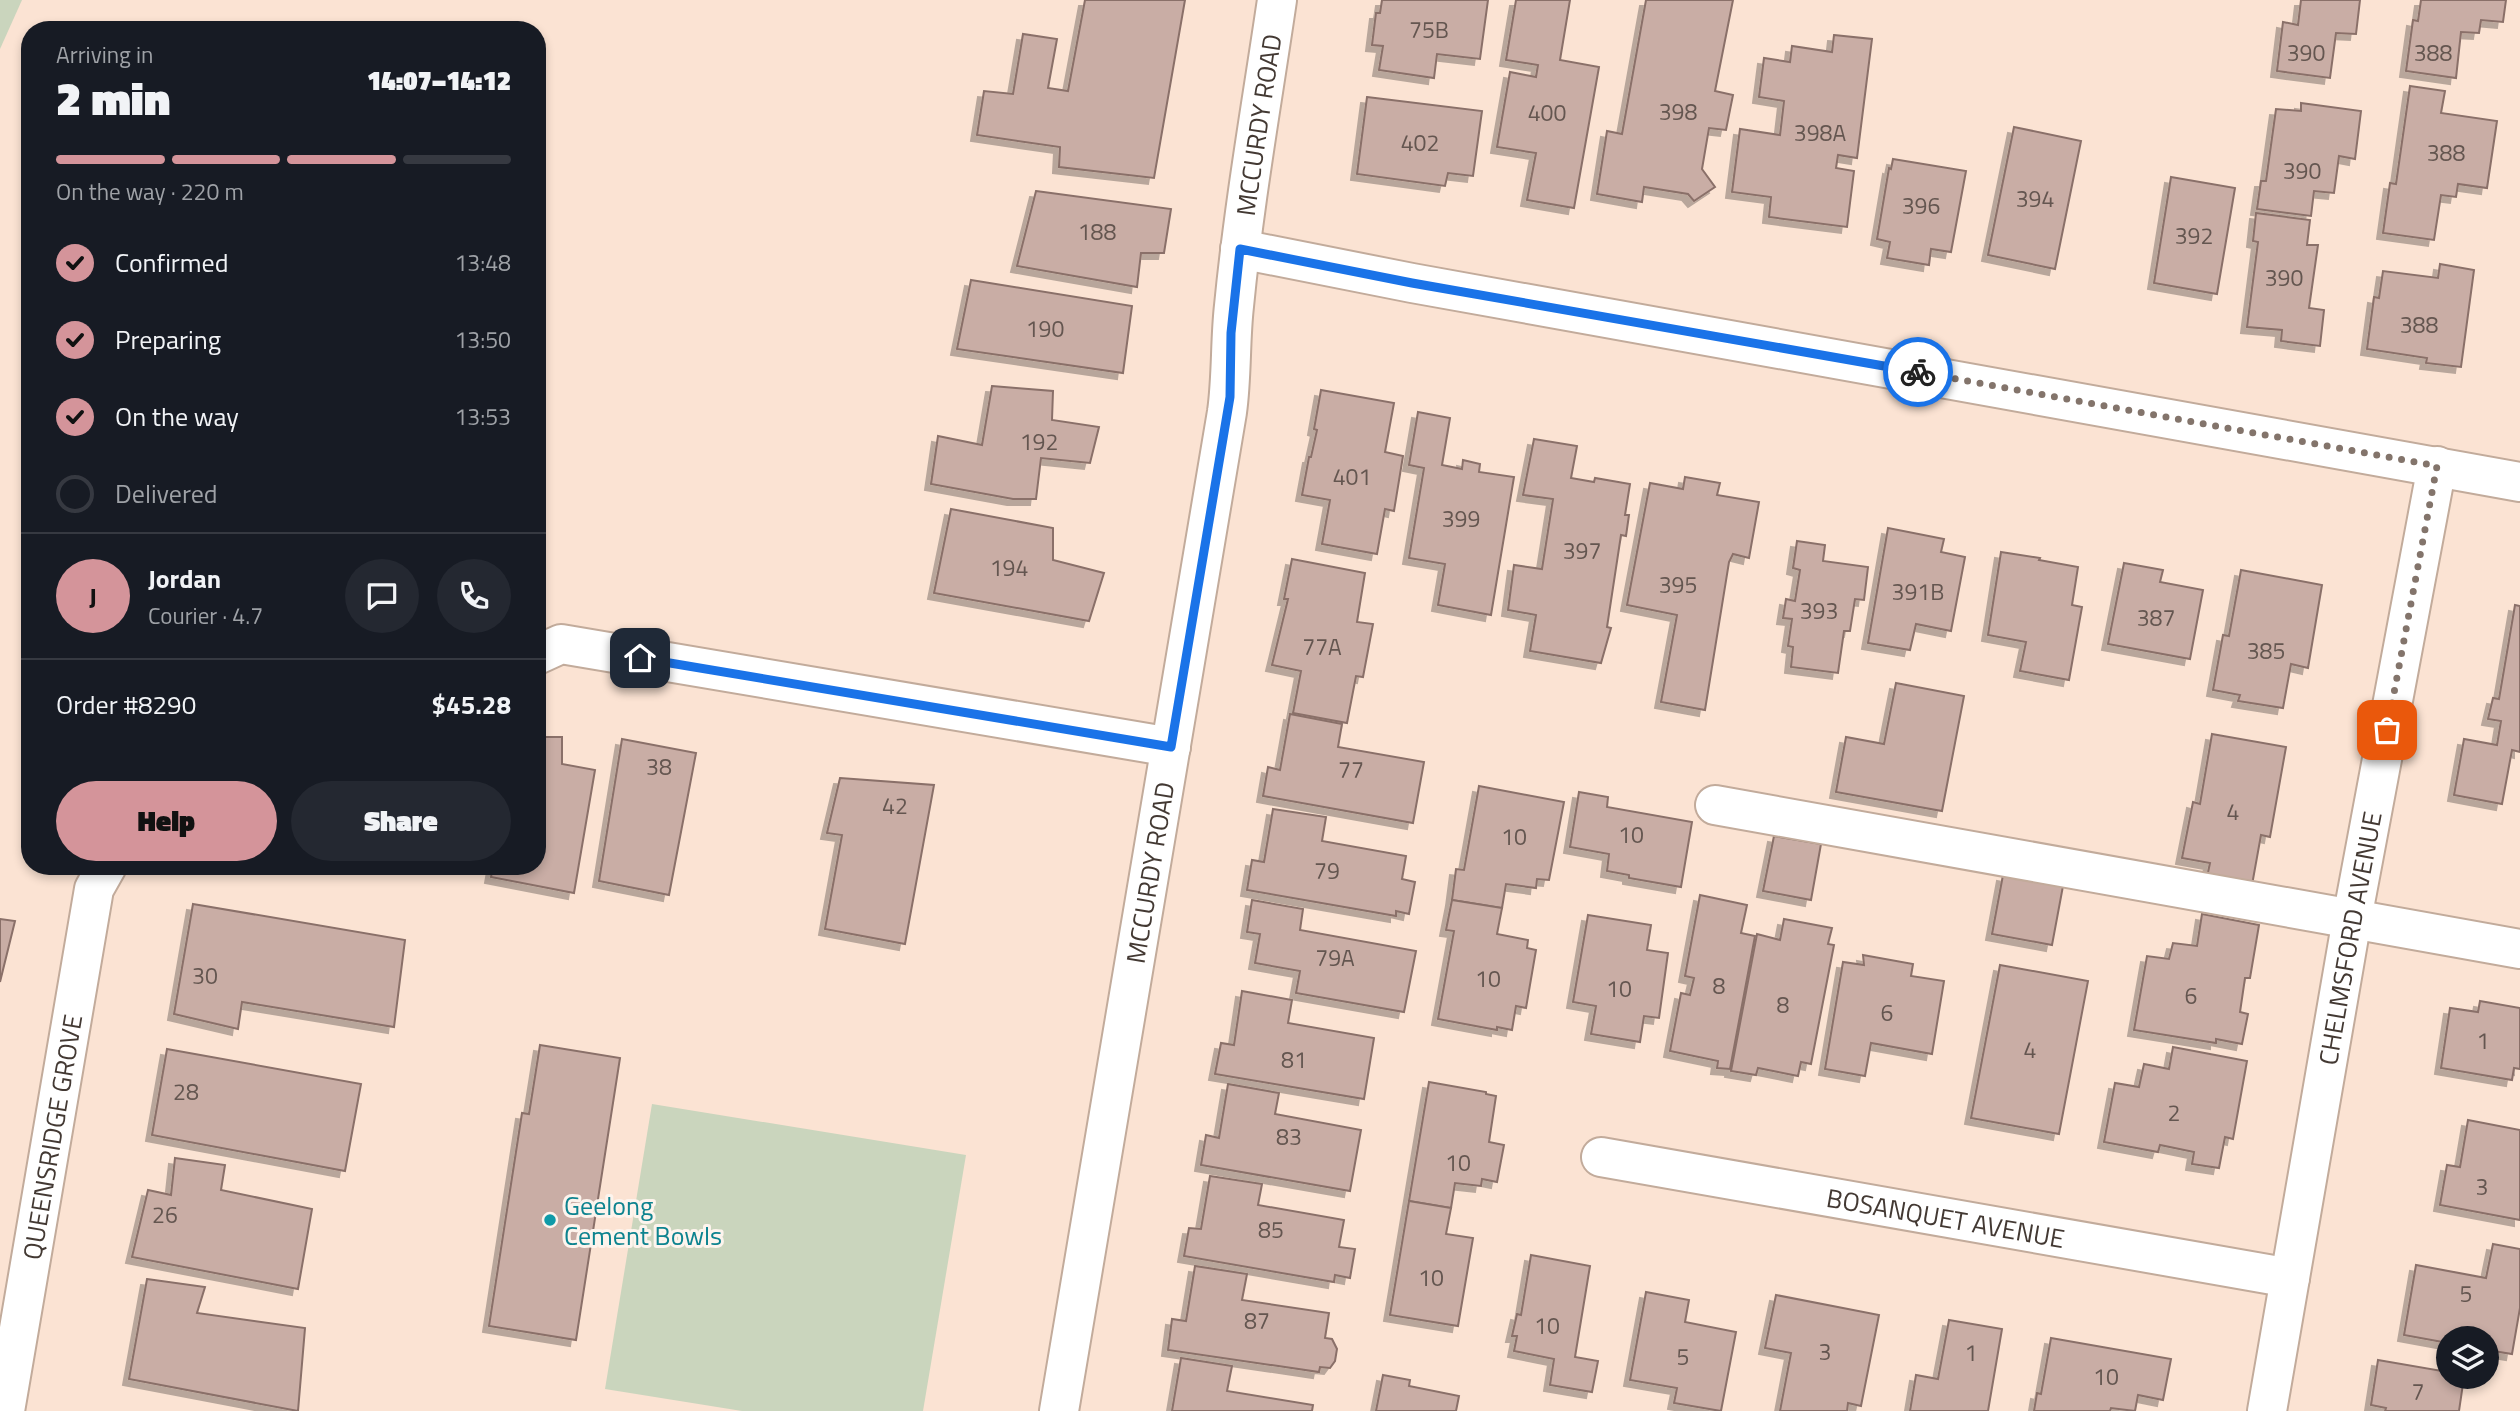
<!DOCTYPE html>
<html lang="en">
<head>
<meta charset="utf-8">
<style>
	body { margin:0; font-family:"Titillium Web",sans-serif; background:#242831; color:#f1f3f6; height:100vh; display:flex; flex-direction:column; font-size:26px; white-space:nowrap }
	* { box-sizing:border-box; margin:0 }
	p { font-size:23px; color:#9ea1a6 }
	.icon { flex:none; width:38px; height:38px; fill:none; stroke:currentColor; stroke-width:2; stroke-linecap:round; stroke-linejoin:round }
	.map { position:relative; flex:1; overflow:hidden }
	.side { position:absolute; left:21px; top:21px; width:525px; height:854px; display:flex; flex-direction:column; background:#171b24; border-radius:28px; box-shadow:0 4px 10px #0003 }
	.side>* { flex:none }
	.tools { position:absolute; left:2436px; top:1326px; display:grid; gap:14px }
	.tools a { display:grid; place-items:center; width:63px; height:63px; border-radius:50%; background:#171b24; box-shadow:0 4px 10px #0003; font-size:35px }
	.pin { position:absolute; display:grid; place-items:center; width:60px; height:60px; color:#fff; margin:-30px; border-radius:14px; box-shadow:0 4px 10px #0006 }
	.courier { position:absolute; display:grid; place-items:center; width:70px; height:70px; margin:-35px; border:5px solid #1a73e8; border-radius:50%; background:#fff; color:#222; box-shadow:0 2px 9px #0007 }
	.summary em { font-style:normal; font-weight:800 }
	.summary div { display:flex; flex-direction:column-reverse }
	.summary { display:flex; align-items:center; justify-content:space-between; height:119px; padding:0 35px }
	h1 { font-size:46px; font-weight:800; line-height:52px }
	.bar { display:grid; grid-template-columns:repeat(4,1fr); gap:10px 7px; align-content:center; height:84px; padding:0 35px }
	.bar i { height:9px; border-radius:5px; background:#363941 }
	.bar .selected { background:#d4949a }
	.bar p { grid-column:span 4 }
	.line { display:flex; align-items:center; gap:18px; padding:0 35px; border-top:2px solid #363941 }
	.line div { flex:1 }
	.round { display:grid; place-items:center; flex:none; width:74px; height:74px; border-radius:37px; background:#242831 }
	ol { padding:0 35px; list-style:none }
	li { display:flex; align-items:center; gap:21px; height:77px }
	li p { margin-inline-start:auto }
	li .icon { padding:7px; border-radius:50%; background:#d4949a; color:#111; stroke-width:4 }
	li:last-child { color:#9ea1a6 }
	li i { width:38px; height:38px; border:4px solid #363941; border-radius:50% }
	.button { display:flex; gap:14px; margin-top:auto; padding:14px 35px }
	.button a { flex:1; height:80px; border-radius:42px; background:#d4949a; color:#111; font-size:28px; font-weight:800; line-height:80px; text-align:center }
	.button a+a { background:#242831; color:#f1f3f6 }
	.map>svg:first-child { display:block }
	.green { fill:#cad5bd }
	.building { fill:#c9ada5; stroke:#8a7069; stroke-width:2; filter:url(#shadow) }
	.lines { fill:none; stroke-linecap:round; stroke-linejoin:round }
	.minor-casing { stroke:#c2ab9b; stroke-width:42 }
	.minor { stroke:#fff; stroke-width:38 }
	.done { stroke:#83746b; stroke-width:7; stroke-dasharray:0 12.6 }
	.route { stroke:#1a73e8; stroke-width:9 }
	.culture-dot { fill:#0f9aa8; stroke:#fdf4ed; stroke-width:2.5 }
	.labels { text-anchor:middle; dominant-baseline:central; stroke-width:6; stroke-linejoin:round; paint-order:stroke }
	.number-label { font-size:23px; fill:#645650 }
	.street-label { font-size:26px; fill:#433933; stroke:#fdf4ed }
	.culture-label { font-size:26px; fill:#0d838f; stroke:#fdf4ed; text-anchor:start }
</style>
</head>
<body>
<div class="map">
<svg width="2520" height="1411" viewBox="0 0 2520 1411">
	<defs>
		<filter id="shadow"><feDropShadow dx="-6" dy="6" stdDeviation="0" flood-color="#0004"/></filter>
	</defs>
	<rect width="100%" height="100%" fill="#fbe3d3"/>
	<g class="green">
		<polygon points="0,0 22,0 0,49"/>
		<polygon points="652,1104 966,1155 923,1411 742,1411 605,1389"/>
	</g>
	<g class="building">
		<polygon points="1085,0 1185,0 1154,178 1059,167 1060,147 977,135 984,91 1013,94 1023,34 1057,39 1048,88 1068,91"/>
		<polygon points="1382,0 1488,0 1480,59 1437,54 1434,78 1379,70 1383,46 1372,45 1376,13 1380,13"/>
		<polygon points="1516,0 1570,0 1560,60 1599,67 1574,208 1527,200 1536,153 1497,147 1510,72 1536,77 1538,65 1506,60"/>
		<polygon points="1646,0 1733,0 1715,91 1733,95 1726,130 1709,128 1702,169 1715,187 1694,201 1688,194 1644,187 1642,202 1597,194 1607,131 1622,134"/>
		<polygon points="2301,0 2360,0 2356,34 2336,33 2330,78 2277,71 2283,22 2298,25"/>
		<polygon points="2421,0 2506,0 2503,22 2481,20 2479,33 2461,32 2456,78 2406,71 2413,20 2418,21"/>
		<polygon points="1834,35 1872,39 1857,158 1838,155 1836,168 1854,171 1847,227 1769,217 1771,197 1732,192 1740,129 1780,135 1784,101 1759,97 1764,58 1790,62 1792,46 1832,52"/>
		<polygon points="2410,86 2445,91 2441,113 2497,121 2487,188 2458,184 2456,197 2441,195 2434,240 2383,233 2390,183 2396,184"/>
		<polygon points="1367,97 1482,111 1473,176 1448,173 1445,186 1357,174"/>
		<polygon points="2301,103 2361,111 2355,159 2339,156 2334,193 2314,191 2311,216 2257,209 2261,181 2266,181 2276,109 2301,111"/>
		<polygon points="2014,127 2081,141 2055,269 1988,255"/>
		<polygon points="1893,159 1966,171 1951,252 1931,249 1929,265 1887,258 1890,242 1877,239 1889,168 1891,169"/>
		<polygon points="2171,177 2235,188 2217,294 2154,283"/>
		<polygon points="1036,191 1171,209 1164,253 1141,253 1137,287 1017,266"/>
		<polygon points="2256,213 2310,220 2307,245 2318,245 2309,308 2324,310 2320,346 2281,341 2282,330 2247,327 2258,242 2253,241"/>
		<polygon points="2440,264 2474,270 2461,367 2426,363 2427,358 2367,349 2374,297 2379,298 2383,271 2438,278"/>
		<polygon points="971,280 1132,306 1123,373 957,349"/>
		<polygon points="992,386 1053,391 1052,420 1099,427 1090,463 1041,458 1036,499 1013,499 931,484 938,436 982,445"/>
		<polygon points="1321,390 1394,403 1385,452 1403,456 1394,511 1385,509 1377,554 1322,544 1330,500 1302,495 1309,457 1311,457 1317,430 1314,429"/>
		<polygon points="1418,412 1450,418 1442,465 1462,469 1463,460 1480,464 1479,472 1514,477 1491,615 1438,605 1445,564 1409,558 1424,468 1409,465"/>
		<polygon points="1534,439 1577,446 1571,478 1594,482 1595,478 1630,484 1625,515 1629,515 1626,536 1621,535 1607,627 1611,628 1601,663 1530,651 1536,615 1508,610 1514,565 1542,569 1553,499 1523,495"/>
		<polygon points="1685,477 1720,483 1717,495 1759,502 1749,558 1733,554 1729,562 1705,710 1661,702 1677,615 1627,605 1650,483 1683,489"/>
		<polygon points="951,509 1053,528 1053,560 1104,573 1089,621 934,593"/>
		<polygon points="1888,528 1944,539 1941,552 1965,557 1951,631 1916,624 1910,650 1868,643"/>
		<polygon points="1797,541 1825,545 1823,561 1868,567 1864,600 1855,599 1850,631 1844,631 1838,673 1791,667 1793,647 1788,646 1792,619 1783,618 1786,599 1795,601 1800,570 1793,568"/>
		<polygon points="2001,552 2040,558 2039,560 2078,567 2072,605 2082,607 2069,680 2020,671 2026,642 1988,635"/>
		<polygon points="1292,559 1365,573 1357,622 1373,624 1363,677 1356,676 1347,723 1293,713 1301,671 1272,665 1288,599 1284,599"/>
		<polygon points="2124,563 2163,570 2160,582 2203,590 2190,659 2108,644"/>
		<polygon points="2241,570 2322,585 2308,668 2291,664 2283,708 2238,701 2240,695 2213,690 2223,635 2229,636"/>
		<polygon points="2515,605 2520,606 2520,752 2512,750 2502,804 2454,795 2464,739 2497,745 2501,721 2488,719 2493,698 2499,699"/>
		<polygon points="1896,683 1964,696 1942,811 1836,792 1846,737 1884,744"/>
		<polygon points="1290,714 1342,724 1338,747 1424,762 1413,823 1263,796 1268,767 1280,770"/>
		<polygon points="2212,734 2286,747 2270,837 2261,835 2252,885 2207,877 2210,863 2182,858 2193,802 2200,804"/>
		<polygon points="537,737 562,737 562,764 595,770 574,893 491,877 493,866 537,866"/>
		<polygon points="622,739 696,753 669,895 599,881"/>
		<polygon points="840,778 934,785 905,944 825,929 842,835 827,833"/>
		<polygon points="1479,786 1564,802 1549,880 1537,879 1536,888 1506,884 1502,908 1452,900 1456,869 1464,870"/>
		<polygon points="1579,792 1608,797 1607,807 1692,822 1681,887 1629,878 1629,875 1607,871 1609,854 1570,847"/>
		<polygon points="1273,809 1326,817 1322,841 1406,856 1402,879 1415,882 1409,914 1396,911 1396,916 1247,890 1252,860 1264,862"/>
		<polygon points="1774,836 1821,844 1811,900 1763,891"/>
		<polygon points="2003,875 2063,886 2052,945 1992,934"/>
		<polygon points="1700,895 1747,905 1741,933 1755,936 1730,1069 1717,1068 1718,1061 1670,1051 1681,993 1690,995 1694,978 1685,976"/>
		<polygon points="1252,900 1303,909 1300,930 1416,951 1404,1012 1296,993 1300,971 1255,963 1260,934 1247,932"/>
		<polygon points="1452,900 1502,908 1497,934 1528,940 1527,948 1536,950 1526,1008 1516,1006 1512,1030 1497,1027 1497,1030 1438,1019 1454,931 1446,930"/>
		<polygon points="193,904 405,940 394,1027 242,1002 238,1029 174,1014"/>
		<polygon points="2202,914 2259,925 2250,978 2245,978 2240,1012 2248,1014 2242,1044 2216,1039 2216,1043 2134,1030 2147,956 2169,959 2173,943 2197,946"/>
		<polygon points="1588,915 1651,925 1647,950 1668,953 1659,1018 1644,1016 1640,1042 1591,1034 1596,1006 1573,1002"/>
		<polygon points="0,919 15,921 0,982"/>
		<polygon points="1784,919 1832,928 1828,944 1834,945 1811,1064 1801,1062 1798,1076 1758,1068 1756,1075 1731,1071 1757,934 1780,940"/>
		<polygon points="1863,955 1913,964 1911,976 1944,981 1932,1054 1871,1043 1865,1076 1825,1069 1843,962 1864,965"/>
		<polygon points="2000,965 2088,981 2059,1134 1971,1118"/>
		<polygon points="1242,991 1292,1000 1288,1023 1374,1038 1364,1099 1215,1074 1221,1043 1234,1045"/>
		<polygon points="2480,1001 2520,1008 2520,1069 2514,1068 2512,1080 2441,1068 2450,1008 2478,1012"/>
		<polygon points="540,1045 620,1058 576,1340 489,1326 522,1113 529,1114"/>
		<polygon points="2173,1047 2247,1061 2233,1139 2225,1137 2219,1168 2192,1164 2194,1152 2160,1145 2158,1152 2104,1142 2115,1083 2139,1087 2144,1064 2169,1069"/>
		<polygon points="167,1049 361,1084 345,1171 152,1135"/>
		<polygon points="1429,1082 1486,1092 1486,1094 1496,1096 1489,1142 1504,1145 1497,1182 1482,1179 1481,1186 1455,1183 1451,1208 1409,1201"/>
		<polygon points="1228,1084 1279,1093 1275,1114 1361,1130 1350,1191 1201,1165 1206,1135 1219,1138"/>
		<polygon points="2468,1120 2520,1130 2520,1220 2440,1205 2447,1165 2460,1167"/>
		<polygon points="175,1158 225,1165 221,1190 312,1209 298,1289 132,1257 148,1190 171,1195"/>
		<polygon points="1210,1176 1262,1184 1258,1205 1344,1220 1339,1247 1355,1249 1350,1278 1335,1275 1334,1282 1184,1256 1189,1228 1201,1229"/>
		<polygon points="1409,1201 1451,1208 1446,1234 1473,1238 1458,1326 1390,1315"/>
		<polygon points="2493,1244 2520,1249 2520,1308 2512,1354 2487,1350 2487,1339 2448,1339 2448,1343 2404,1335 2416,1265 2486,1278"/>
		<polygon points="1531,1255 1590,1266 1575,1357 1598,1361 1592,1392 1550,1385 1554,1359 1514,1351 1517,1336 1512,1336 1517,1314 1521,1315"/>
		<polygon points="1195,1266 1247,1274 1242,1300 1329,1313 1325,1338 1332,1339 1337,1349 1335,1361 1330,1368 1320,1367 1319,1372 1168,1350 1172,1319 1186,1321"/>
		<polygon points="147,1279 205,1287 197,1313 305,1328 298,1411 129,1379"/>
		<polygon points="1646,1292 1689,1300 1685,1322 1736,1332 1721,1411 1674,1403 1677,1388 1630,1380"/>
		<polygon points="1776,1295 1879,1315 1861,1406 1848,1403 1847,1411 1780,1411 1791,1353 1765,1348"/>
		<polygon points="1949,1320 2002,1329 1988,1411 1910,1411 1916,1375 1938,1379"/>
		<polygon points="2051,1338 2171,1359 2163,1400 2138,1395 2135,1411 2111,1408 2110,1411 2034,1411 2037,1393 2041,1394"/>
		<polygon points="1181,1358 1232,1366 1227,1391 1313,1405 1312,1411 1172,1411"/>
		<polygon points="2378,1360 2448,1372 2448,1377 2464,1377 2459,1411 2385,1411 2386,1408 2371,1405"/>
		<polygon points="1383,1375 1410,1380 1409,1386 1459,1396 1456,1411 1376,1411"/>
	</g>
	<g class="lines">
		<defs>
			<g id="minor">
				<polyline points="1240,249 1412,283 2520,482"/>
				<polyline points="537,655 561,644 1171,747"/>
				<polyline points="1715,805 2520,949"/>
				<path id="s1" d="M1601,1157L2290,1278"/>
				<path id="s2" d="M5,1411L94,889L107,866"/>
				<path id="s3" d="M1059,1411L1227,412C1232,376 1230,341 1234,306C1244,203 1262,102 1277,0"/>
				<path id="s4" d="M2267,1411L2352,919L2437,466"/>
			</g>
		</defs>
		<use href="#minor" class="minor-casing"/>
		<use href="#minor" class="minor"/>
	</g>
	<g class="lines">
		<polyline class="done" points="1918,372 2437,466 2387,730"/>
		<polyline class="route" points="640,658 1171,747 1230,397 1231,333 1240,249 1412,283 1918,372"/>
	</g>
	<circle class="culture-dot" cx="550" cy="1220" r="7"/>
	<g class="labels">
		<g class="number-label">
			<text x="1429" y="29">75B</text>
			<text x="2306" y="52">390</text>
			<text x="2433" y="52">388</text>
			<text x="1678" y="111">398</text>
			<text x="1547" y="112">400</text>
			<text x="1820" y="132">398A</text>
			<text x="1420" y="142">402</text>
			<text x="2446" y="152">388</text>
			<text x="2302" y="170">390</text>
			<text x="2035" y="198">394</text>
			<text x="1921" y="205">396</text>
			<text x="1097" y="231">188</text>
			<text x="2194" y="235">392</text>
			<text x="2284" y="277">390</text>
			<text x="2419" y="324">388</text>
			<text x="1045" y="328">190</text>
			<text x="1039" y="441">192</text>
			<text x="1352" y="476">401</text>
			<text x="1461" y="518">399</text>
			<text x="1582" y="550">397</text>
			<text x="1009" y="567">194</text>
			<text x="1678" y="584">395</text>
			<text x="1918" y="591">391B</text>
			<text x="1819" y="610">393</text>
			<text x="2156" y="617">387</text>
			<text x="1322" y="646">77A</text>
			<text x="2266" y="650">385</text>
			<text x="659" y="766">38</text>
			<text x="1351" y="769">77</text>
			<text x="895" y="805">42</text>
			<text x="2233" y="811">4</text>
			<text x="1631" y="834">10</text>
			<text x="1514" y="836">10</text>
			<text x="1327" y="870">79</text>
			<text x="1335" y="957">79A</text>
			<text x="205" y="975">30</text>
			<text x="1488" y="978">10</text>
			<text x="1719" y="985">8</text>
			<text x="1619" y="988">10</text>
			<text x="2191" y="995">6</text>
			<text x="1783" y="1004">8</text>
			<text x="1887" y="1012">6</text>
			<text x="2483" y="1040">1</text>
			<text x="2030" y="1049">4</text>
			<text x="1294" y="1059">81</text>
			<text x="186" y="1091">28</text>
			<text x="2174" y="1112">2</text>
			<text x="1289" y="1136">83</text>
			<text x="1458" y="1162">10</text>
			<text x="2482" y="1186">3</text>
			<text x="165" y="1214">26</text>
			<text x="1271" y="1229">85</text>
			<text x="1431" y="1277">10</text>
			<text x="2466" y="1293">5</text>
			<text x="1257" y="1320">87</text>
			<text x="1547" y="1325">10</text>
			<text x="1825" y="1351">3</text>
			<text x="1971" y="1352">1</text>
			<text x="1683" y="1356">5</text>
			<text x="2106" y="1376">10</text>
			<text x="2418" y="1391">7</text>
		</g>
		<g class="street-label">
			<text stroke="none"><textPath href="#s3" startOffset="1302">MCCURDY ROAD</textPath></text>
			<text stroke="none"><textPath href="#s3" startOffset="546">MCCURDY ROAD</textPath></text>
			<text stroke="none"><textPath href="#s4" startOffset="480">CHELMSFORD AVENUE</textPath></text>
			<text stroke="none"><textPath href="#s2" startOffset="278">QUEENSRIDGE GROVE</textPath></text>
			<text stroke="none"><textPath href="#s1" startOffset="350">BOSANQUET AVENUE</textPath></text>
		</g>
		<g class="culture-label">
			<text x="564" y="1205">Geelong<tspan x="564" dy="30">Cement Bowls</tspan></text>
		</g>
	</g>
</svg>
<div class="tools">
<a><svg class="icon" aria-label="layers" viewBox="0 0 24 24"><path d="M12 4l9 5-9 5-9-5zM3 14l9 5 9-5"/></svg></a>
</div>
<div class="pin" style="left:2387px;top:730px;background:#ea580c"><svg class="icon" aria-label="bag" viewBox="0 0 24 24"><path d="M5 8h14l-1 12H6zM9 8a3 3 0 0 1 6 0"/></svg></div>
<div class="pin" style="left:640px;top:658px;background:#1f2937"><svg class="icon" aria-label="home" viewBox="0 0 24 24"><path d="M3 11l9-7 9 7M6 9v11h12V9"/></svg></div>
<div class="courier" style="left:1918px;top:372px"><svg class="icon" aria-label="bike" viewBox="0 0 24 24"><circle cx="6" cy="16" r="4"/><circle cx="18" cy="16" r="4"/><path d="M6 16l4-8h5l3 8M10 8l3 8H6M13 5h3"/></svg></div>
<section class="side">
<div class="summary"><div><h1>2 min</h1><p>Arriving in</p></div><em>14:07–14:12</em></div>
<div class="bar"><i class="selected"></i><i class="selected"></i><i class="selected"></i><i></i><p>On the way · 220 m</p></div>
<ol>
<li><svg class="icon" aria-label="check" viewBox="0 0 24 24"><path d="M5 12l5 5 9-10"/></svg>Confirmed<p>13:48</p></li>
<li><svg class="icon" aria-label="check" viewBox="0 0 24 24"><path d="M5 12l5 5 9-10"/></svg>Preparing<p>13:50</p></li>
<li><svg class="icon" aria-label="check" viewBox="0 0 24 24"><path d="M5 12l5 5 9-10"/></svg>On the way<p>13:53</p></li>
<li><i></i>Delivered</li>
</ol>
<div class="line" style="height:126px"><b class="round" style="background:#d4949a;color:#111">J</b><div><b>Jordan</b><p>Courier · 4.7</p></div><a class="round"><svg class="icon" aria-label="chat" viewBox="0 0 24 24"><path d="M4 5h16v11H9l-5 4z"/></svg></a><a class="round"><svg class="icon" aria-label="phone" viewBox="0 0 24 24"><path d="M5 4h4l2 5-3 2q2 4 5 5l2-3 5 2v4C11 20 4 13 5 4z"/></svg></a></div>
<div class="line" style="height:91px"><div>Order #8290</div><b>$45.28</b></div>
<div class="button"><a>Help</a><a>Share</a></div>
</section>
</div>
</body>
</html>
